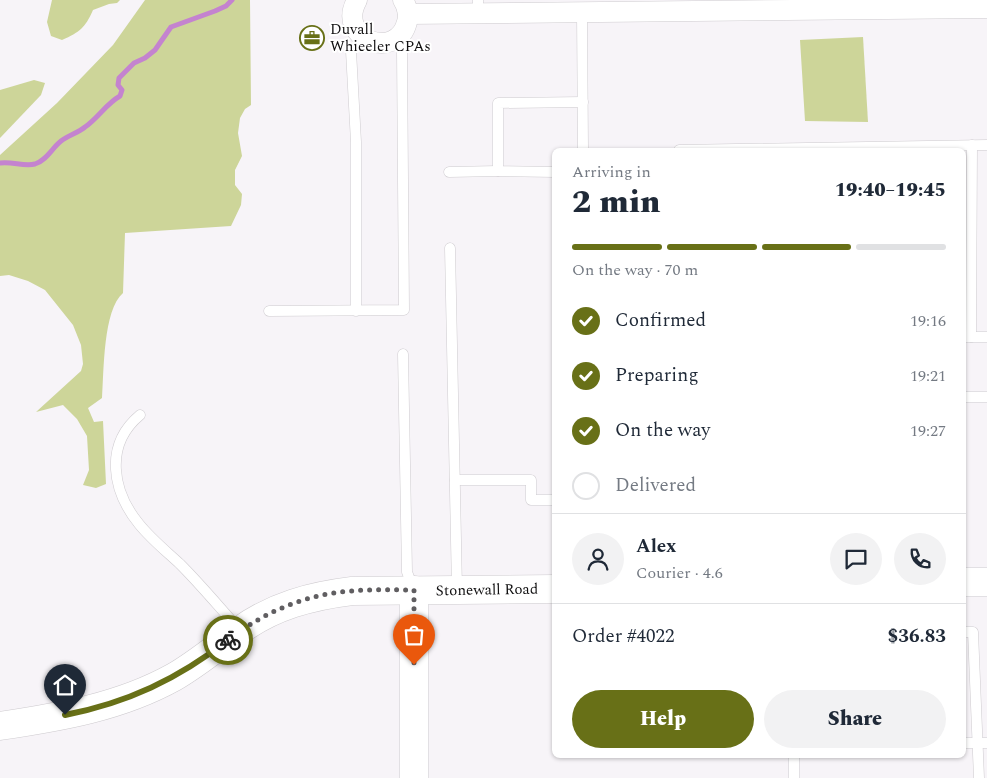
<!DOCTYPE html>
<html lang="en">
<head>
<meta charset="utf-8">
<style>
	body { margin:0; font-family:Spectral,serif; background:#f2f2f3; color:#1f2937; height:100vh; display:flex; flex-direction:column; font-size:19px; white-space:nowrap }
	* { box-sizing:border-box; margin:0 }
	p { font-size:16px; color:#747a83 }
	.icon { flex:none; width:28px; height:28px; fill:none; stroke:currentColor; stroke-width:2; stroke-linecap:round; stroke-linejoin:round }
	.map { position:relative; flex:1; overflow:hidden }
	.sheet { position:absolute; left:552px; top:148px; width:414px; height:610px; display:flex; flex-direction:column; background:#fff; border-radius:8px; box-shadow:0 1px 4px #0004 }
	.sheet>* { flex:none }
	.pin { position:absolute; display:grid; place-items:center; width:42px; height:42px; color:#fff; margin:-51px -21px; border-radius:50% 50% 50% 0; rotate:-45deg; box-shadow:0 0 5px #0007 }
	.pin .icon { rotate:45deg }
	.courier { position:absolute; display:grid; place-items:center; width:50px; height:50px; margin:-25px; border:4px solid #687017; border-radius:50%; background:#fff; color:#222; box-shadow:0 1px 6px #0007 }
	.overview em { font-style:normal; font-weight:800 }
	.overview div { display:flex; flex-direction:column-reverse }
	.overview { display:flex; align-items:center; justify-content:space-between; height:85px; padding:0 20px }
	h1 { font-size:32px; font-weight:800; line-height:38px }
	.bar { display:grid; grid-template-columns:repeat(4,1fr); gap:8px 5px; align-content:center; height:60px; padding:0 20px }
	.bar i { height:6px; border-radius:4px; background:#e0e1e3 }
	.bar .active { background:#687017 }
	.bar p { grid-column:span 4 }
	.line { display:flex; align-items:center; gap:12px; padding:0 20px; border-top:1px solid #e0e1e3 }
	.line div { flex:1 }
	.round { display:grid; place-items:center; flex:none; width:52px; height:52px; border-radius:26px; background:#f2f2f3 }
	ol { padding:0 20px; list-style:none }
	li { display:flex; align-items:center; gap:15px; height:55px }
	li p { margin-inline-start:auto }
	li .icon { padding:5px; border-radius:50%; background:#687017; color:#fff; stroke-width:4 }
	li:last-child { color:#747a83 }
	li i { width:28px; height:28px; border:2px solid #e0e1e3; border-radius:50% }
	.button { display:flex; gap:10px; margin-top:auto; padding:10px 20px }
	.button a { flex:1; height:58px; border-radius:30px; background:#687017; color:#fff; font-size:20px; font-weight:800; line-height:58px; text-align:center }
	.button a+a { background:#f2f2f3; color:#1f2937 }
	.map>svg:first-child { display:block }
	.green { fill:#cdd599 }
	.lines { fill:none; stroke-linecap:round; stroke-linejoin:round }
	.stream { stroke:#c483cf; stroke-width:5 }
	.lane-casing { stroke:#cecbcf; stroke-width:11 }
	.street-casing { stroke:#cecbcf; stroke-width:21 }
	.secondary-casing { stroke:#cecbcf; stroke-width:29 }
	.lane { stroke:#fff; stroke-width:10 }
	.street { stroke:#fff; stroke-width:20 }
	.secondary { stroke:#fff; stroke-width:28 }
	.done { stroke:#605e61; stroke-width:5; stroke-dasharray:0 9 }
	.route { stroke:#687017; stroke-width:6 }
	.labels { text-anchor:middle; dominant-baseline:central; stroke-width:4; stroke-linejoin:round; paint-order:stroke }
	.poi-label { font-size:15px; fill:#0f0e0f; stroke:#fff; text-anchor:start }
	.street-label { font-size:15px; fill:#0f0e0f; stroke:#fff }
</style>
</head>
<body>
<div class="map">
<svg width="987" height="778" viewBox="0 0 987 778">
	<rect width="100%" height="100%" fill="#f7f4f8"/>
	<g class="green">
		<path d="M52,0H120L117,3L109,4L93,10C85,28 80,32 62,40L51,36L47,22Z"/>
		<path d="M145,0H250L251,105L245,109L240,118L238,133L242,156L235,170V185L242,194L241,205L231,226L125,233L123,293C103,310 104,371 102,398L88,408L94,422L103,421L106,484L96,488L83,485L89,470L87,436L77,419L63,405L36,412L81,371L83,364L81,345L73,325L45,290L28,281L9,275L0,276V155L57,103L113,45Z"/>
		<polygon points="863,37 868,122 805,121 800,40"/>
		<polygon points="34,80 45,83 41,95 0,138 0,90"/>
	</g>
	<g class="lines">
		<path class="stream" d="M0,163C12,161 24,167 35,164C47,160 52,148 61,141C69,135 78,133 85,127C98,118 106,104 120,96L122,90L118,85L119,78L134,63L145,58L155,50L171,27L215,11L226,6L232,0"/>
		<defs>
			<g id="lane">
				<polyline points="478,0 478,13"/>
				<polyline points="582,12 583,150"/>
				<polyline points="679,150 987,145"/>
				<polyline points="449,172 498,171"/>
				<polyline points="555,172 498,171 498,103 583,102"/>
				<polyline points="450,248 457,589"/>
				<polyline points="269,311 404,310 402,50 394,39"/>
				<polyline points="356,311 356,142 351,51 363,37"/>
				<polyline points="964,337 987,337"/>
				<polyline points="971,337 972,145"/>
				<polyline points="403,354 407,572 414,590"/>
				<polyline points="964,397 987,397"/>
				<path d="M140,415C104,445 112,491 139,524C151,539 166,551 180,564C201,585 220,608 239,629"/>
				<polyline points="455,480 531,480 531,500 555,500"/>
				<polyline points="964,632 973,632 979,778"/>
				<polyline points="964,743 987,743"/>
				<polyline points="794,778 794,755"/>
			</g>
			<g id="street">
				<path d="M357,0C335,39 397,62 407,22C409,15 407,6 403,0"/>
				<polyline points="408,14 987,8"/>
			</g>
			<g id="secondary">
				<polyline points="964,582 987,582"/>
				<path d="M0,726C60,717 120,707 174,677C198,663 218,646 239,631C273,606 311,596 352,591L555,589"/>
				<polyline points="414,778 414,590"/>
			</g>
		</defs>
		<use href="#lane" class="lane-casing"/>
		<use href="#street" class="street-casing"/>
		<use href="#secondary" class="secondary-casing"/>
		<use href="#lane" class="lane"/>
		<use href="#street" class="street"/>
		<use href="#secondary" class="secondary"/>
	</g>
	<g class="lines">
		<path class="done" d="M228,640C264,612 306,594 352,591C372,589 393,590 414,590V665"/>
		<path class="route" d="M65,715C127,703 178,679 228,640"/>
	</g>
	<defs>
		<symbol id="office-ring" viewBox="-11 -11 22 22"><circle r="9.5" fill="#fff" stroke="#687017" stroke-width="1.5"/><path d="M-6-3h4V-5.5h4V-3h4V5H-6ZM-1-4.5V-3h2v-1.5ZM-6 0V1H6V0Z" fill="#687017"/></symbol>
	</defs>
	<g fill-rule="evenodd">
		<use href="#office-ring" x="298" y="24" width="28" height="28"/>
	</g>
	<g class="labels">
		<g class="poi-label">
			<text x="330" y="29">Duvall<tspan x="330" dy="17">Whieeler CPAs</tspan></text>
		</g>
		<g class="street-label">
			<text transform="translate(487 590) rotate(-1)">Stonewall Road</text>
		</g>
	</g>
</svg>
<div class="pin" style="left:414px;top:665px;background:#ea580c"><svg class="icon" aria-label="bag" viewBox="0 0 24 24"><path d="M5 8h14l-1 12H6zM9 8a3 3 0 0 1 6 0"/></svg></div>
<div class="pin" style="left:65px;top:715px;background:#1f2937"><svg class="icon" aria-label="home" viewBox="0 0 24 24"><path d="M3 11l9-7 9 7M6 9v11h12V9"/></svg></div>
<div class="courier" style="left:228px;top:640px"><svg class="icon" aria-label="bike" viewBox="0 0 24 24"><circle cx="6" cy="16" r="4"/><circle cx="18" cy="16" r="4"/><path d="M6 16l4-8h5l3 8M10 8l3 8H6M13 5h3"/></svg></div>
<section class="sheet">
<div class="overview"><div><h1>2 min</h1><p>Arriving in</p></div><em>19:40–19:45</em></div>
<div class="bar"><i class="active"></i><i class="active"></i><i class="active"></i><i></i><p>On the way · 70 m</p></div>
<ol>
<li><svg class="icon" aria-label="check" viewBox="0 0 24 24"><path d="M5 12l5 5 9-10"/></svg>Confirmed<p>19:16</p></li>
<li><svg class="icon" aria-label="check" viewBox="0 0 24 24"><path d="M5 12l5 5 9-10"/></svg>Preparing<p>19:21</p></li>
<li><svg class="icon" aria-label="check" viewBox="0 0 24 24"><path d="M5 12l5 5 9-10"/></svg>On the way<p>19:27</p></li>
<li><i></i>Delivered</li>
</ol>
<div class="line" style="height:90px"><a class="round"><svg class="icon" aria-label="person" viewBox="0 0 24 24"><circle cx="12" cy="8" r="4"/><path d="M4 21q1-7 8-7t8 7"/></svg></a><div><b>Alex</b><p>Courier · 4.6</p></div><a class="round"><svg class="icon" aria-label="chat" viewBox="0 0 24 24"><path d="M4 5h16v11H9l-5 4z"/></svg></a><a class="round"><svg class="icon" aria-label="phone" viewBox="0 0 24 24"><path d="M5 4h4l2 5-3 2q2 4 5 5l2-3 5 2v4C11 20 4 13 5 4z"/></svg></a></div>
<div class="line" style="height:65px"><div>Order #4022</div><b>$36.83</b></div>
<div class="button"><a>Help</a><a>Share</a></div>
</section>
</div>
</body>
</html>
